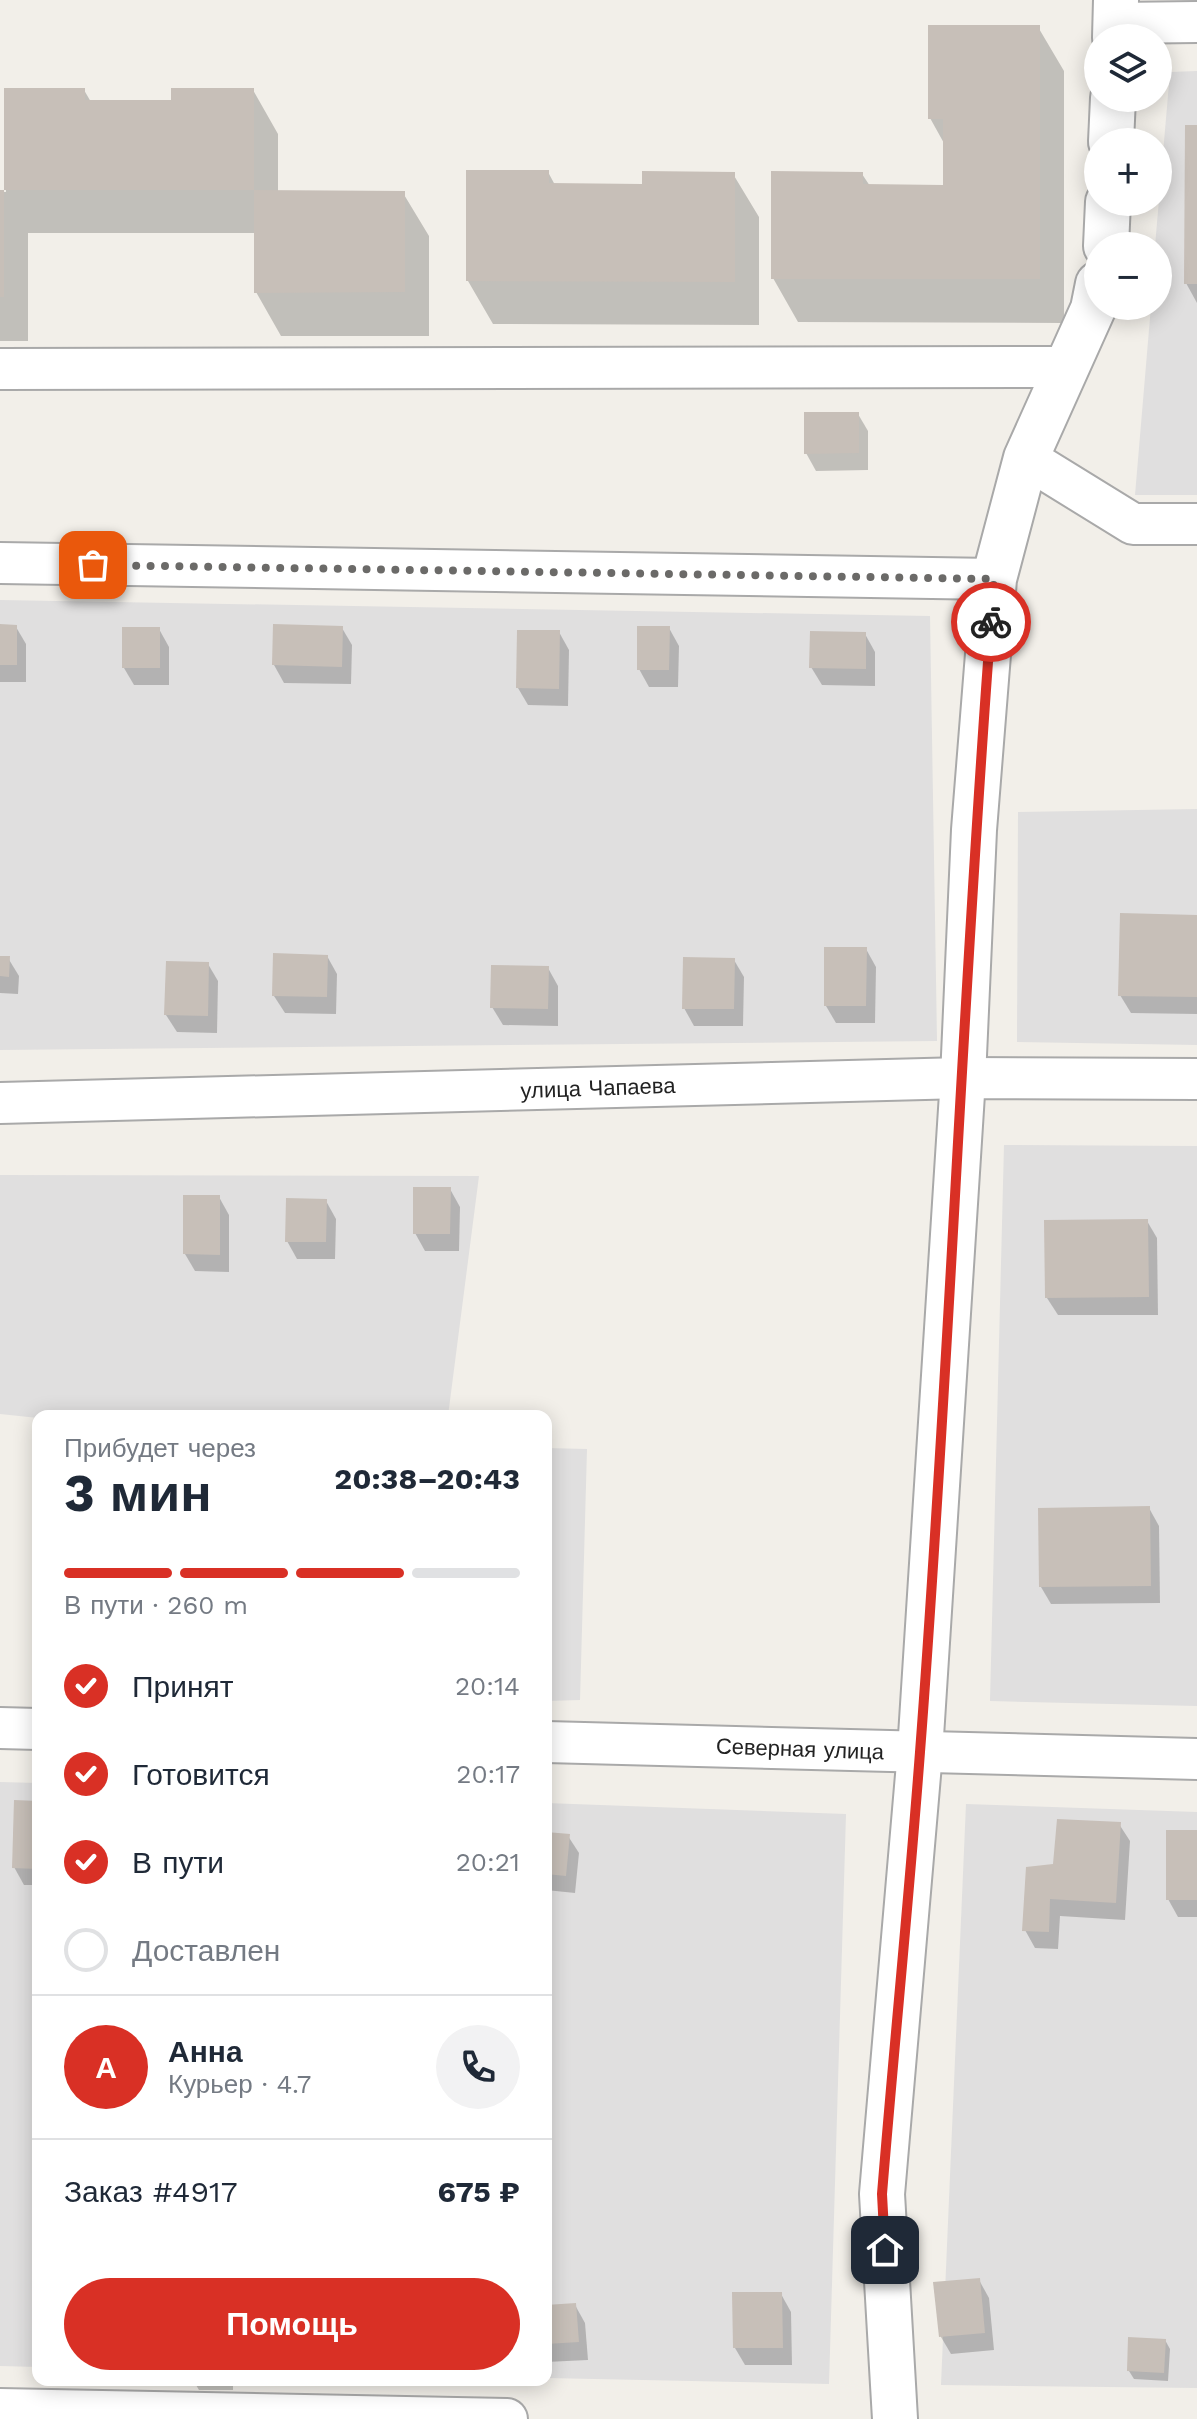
<!DOCTYPE html>
<html lang="ru">
<head>
<meta charset="utf-8">
<style>
	body { margin:0; font-family:"Work Sans",sans-serif; background:#f2f2f3; color:#1f2937; height:100vh; display:flex; flex-direction:column; font-size:30px; white-space:nowrap }
	* { box-sizing:border-box; margin:0 }
	p { font-size:26px; color:#747a83 }
	.icon { flex:none; width:44px; height:44px; fill:none; stroke:currentColor; stroke-width:2; stroke-linecap:round; stroke-linejoin:round }
	.map { position:relative; flex:1; overflow:hidden }
	.side { position:absolute; left:32px; top:1410px; width:520px; height:976px; display:flex; flex-direction:column; background:#fff; border-radius:16px; box-shadow:0 4px 20px #0003 }
	.side>* { flex:none }
	.controls { position:absolute; left:1084px; top:24px; display:grid; gap:16px }
	.controls a { display:grid; place-items:center; width:88px; height:88px; border-radius:50%; background:#fff; box-shadow:0 4px 20px #0003; font-size:40px }
	.pin { position:absolute; display:grid; place-items:center; width:68px; height:68px; color:#fff; margin:-34px; border-radius:16px; box-shadow:0 4px 12px #0006 }
	.courier { position:absolute; display:grid; place-items:center; width:80px; height:80px; margin:-40px; border:6px solid #d93025; border-radius:50%; background:#fff; color:#222; box-shadow:0 2px 10px #0007 }
	.headline em { font-style:normal; font-weight:700 }
	.headline div { display:flex; flex-direction:column-reverse }
	.headline { display:flex; align-items:center; justify-content:space-between; height:136px; padding:0 32px }
	h1 { font-size:52px; font-weight:700; line-height:60px }
	.bar { display:grid; grid-template-columns:repeat(4,1fr); gap:12px 8px; align-content:center; height:96px; padding:0 32px }
	.bar i { height:10px; border-radius:6px; background:#e0e1e3 }
	.bar .selected { background:#d93025 }
	.bar p { grid-column:span 4 }
	.line { display:flex; align-items:center; gap:20px; padding:0 32px; border-top:2px solid #e0e1e3 }
	.line div { flex:1 }
	.round { display:grid; place-items:center; flex:none; width:84px; height:84px; border-radius:42px; background:#f2f2f3 }
	ol { padding:0 32px; list-style:none }
	li { display:flex; align-items:center; gap:24px; height:88px }
	li p { margin-inline-start:auto }
	li .icon { padding:8px; border-radius:50%; background:#d93025; color:#fff; stroke-width:4 }
	li:last-child { color:#747a83 }
	li i { width:44px; height:44px; border:4px solid #e0e1e3; border-radius:50% }
	.action { display:flex; gap:16px; margin-top:auto; padding:16px 32px }
	.action a { flex:1; height:92px; border-radius:48px; background:#d93025; color:#fff; font-size:32px; font-weight:700; line-height:92px; text-align:center }
	.map>svg:first-child { display:block }
	.residential { fill:#e0dfdf }
	.shadow { fill:#0003 }
	.building { fill:#c7bfb8 }
	.lines { fill:none; stroke-linecap:round; stroke-linejoin:round }
	.minor-casing { stroke:#a9a9a9; stroke-width:44 }
	.tertiary-casing { stroke:#a9a9a9; stroke-width:48 }
	.minor { stroke:#fff; stroke-width:40 }
	.tertiary { stroke:#fff; stroke-width:44 }
	.done { stroke:#6b6a68; stroke-width:8; stroke-dasharray:0 14.4 }
	.route { stroke:#d93025; stroke-width:10 }
	.labels { text-anchor:middle; dominant-baseline:central; stroke-width:6; stroke-linejoin:round; paint-order:stroke }
	.street-label { font-size:22px; fill:#222; stroke:#fff }
</style>
</head>
<body>
<div class="map">
<svg width="1197" height="2419" viewBox="0 0 1197 2419">
	<rect width="100%" height="100%" fill="#f2efe9"/>
	<g class="residential">
		<polygon points="1197,71 1197,495 1135,495 1151,306 1158,306 1158,246 1155,246 1170,72"/>
		<polygon points="0,600 930,616 937,1041 0,1050"/>
		<polygon points="1197,809 1197,1045 1017,1042 1018,812"/>
		<polygon points="1004,1145 1197,1146 1197,1706 990,1701"/>
		<polygon points="0,1175 479,1176 448,1416 38,1416 38,1418 0,1414"/>
		<polygon points="546,1448 587,1449 580,1700 546,1701"/>
		<polygon points="0,1782 38,1783 38,2367 0,2366"/>
		<polygon points="546,1803 846,1814 829,2384 546,2378"/>
		<polygon points="966,1804 1197,1812 1197,2388 941,2385"/>
	</g>
	<g class="shadow">
		<polygon points="1038,27 1064,71 1064,323 798,322 773,278 862,174 870,186 945,187 945,145 930,118"/>
		<polygon points="6,90 84,90 91,102 172,102 253,90 278,134 278,192 403,193 429,236 429,336 281,336 256,292 256,233 28,233 28,341 0,341 0,192 6,192"/>
		<polygon points="1197,127 1197,303 1186,283"/>
		<polygon points="548,172 555,185 644,186 733,174 759,217 759,325 493,324 468,281"/>
		<polygon points="858,414 868,431 868,470 816,471 806,453"/>
		<polygon points="0,626 16,627 26,644 26,682 0,682"/>
		<polygon points="342,628 352,645 351,684 284,683 274,665"/>
		<polygon points="669,628 679,646 678,687 649,687 639,669"/>
		<polygon points="159,629 169,647 169,685 134,685 124,668"/>
		<polygon points="559,632 569,650 568,706 528,705 518,688"/>
		<polygon points="865,634 875,652 875,686 822,685 811,667"/>
		<polygon points="1197,917 1197,1014 1131,1013 1120,995"/>
		<polygon points="866,949 876,967 875,1023 836,1023 826,1006"/>
		<polygon points="327,956 337,974 336,1014 285,1013 274,996"/>
		<polygon points="0,957 8,958 19,976 18,994 0,993"/>
		<polygon points="734,960 744,977 743,1026 694,1026 684,1008"/>
		<polygon points="208,964 218,981 217,1033 177,1032 166,1015"/>
		<polygon points="548,968 558,986 558,1026 503,1025 492,1007"/>
		<polygon points="450,1189 460,1207 459,1251 425,1251 415,1233"/>
		<polygon points="219,1197 229,1215 229,1272 195,1271 185,1254"/>
		<polygon points="326,1201 336,1219 335,1259 297,1259 287,1241"/>
		<polygon points="1147,1221 1157,1238 1158,1315 1058,1315 1047,1298"/>
		<polygon points="1149,1508 1159,1526 1160,1603 1051,1604 1041,1587"/>
		<polygon points="38,1803 38,1885 24,1885 14,1867"/>
		<polygon points="1119,1824 1130,1841 1125,1920 1060,1916 1058,1949 1035,1948 1025,1930 1055,1865"/>
		<polygon points="1197,1832 1197,1917 1178,1917 1168,1899"/>
		<polygon points="546,1834 568,1836 579,1853 575,1893 546,1890"/>
		<polygon points="979,2280 989,2298 994,2350 951,2354 941,2337 936,2284"/>
		<polygon points="781,2294 791,2312 792,2365 745,2365 735,2348"/>
		<polygon points="575,2305 585,2323 588,2360 546,2362 546,2307"/>
		<polygon points="1165,2340 1170,2349 1168,2381 1134,2379 1129,2371"/>
		<polygon points="193,2380 233,2380 233,2390 199,2390"/>
	</g>
	<g class="building">
		<polygon points="928,25 1040,25 1040,279 771,279 771,171 863,172 863,184 943,185 943,119 928,119"/>
		<polygon points="4,88 85,88 85,100 171,100 171,88 254,88 254,190 4,190"/>
		<polygon points="1185,125 1197,125 1197,284 1184,284"/>
		<polygon points="466,170 549,170 549,183 642,184 642,171 735,172 735,282 466,281"/>
		<rect x="0" y="190" width="4" height="107"/>
		<polygon points="254,190 405,191 405,292 254,293"/>
		<polygon points="804,412 859,412 859,453 804,454"/>
		<polygon points="0,624 17,625 17,665 0,665"/>
		<polygon points="273,624 343,626 342,667 272,665"/>
		<polygon points="637,626 670,626 669,670 637,670"/>
		<rect x="122" y="627" width="38" height="41"/>
		<polygon points="517,630 560,630 559,689 516,688"/>
		<polygon points="810,631 866,632 866,669 809,668"/>
		<polygon points="1120,913 1197,915 1197,997 1118,996"/>
		<polygon points="824,947 867,947 866,1006 824,1006"/>
		<polygon points="273,953 328,955 327,997 272,996"/>
		<polygon points="0,956 10,956 9,977 0,976"/>
		<polygon points="683,957 735,958 734,1009 682,1009"/>
		<polygon points="166,961 209,962 208,1016 164,1015"/>
		<polygon points="491,965 549,966 548,1009 490,1008"/>
		<polygon points="413,1187 451,1187 450,1234 413,1234"/>
		<polygon points="183,1195 220,1195 220,1255 183,1254"/>
		<polygon points="286,1198 327,1199 326,1242 285,1242"/>
		<polygon points="1148,1219 1149,1297 1045,1298 1044,1220"/>
		<polygon points="1150,1506 1151,1586 1039,1587 1038,1508"/>
		<polygon points="14,1800 38,1801 38,1869 12,1868"/>
		<polygon points="1057,1819 1121,1822 1116,1903 1050,1899 1049,1932 1022,1931 1026,1867 1053,1864"/>
		<rect x="1166" y="1830" width="31" height="70"/>
		<polygon points="546,1832 570,1834 566,1876 546,1874"/>
		<polygon points="980,2278 985,2333 939,2337 933,2282"/>
		<polygon points="732,2292 782,2292 783,2348 733,2348"/>
		<polygon points="576,2303 579,2342 546,2344 546,2305"/>
		<polygon points="1128,2337 1166,2339 1164,2373 1127,2371"/>
	</g>
	<g class="lines">
		<defs>
			<g id="minor">
				<polyline points="1116,23 1197,22"/>
				<polyline points="0,369 1068,367"/>
				<polyline points="1026,458 1133,524 1197,524"/>
				<polyline points="0,563 994,579"/>
				<polyline points="0,1103 963,1078 1197,1079"/>
				<polyline points="0,1728 38,1729"/>
				<polyline points="546,1742 1197,1759"/>
				<polyline points="0,2409 507,2419"/>
			</g>
			<g id="tertiary">
				<polyline points="1115,38 1116,0"/>
				<polyline points="1111,142 1113,98"/>
				<polyline points="1106,246 1108,202"/>
				<polyline points="895,2419 882,2194 920,1752 963,1078 974,830 994,579 1026,458 1093,309 1098,284"/>
			</g>
		</defs>
		<use href="#minor" class="minor-casing"/>
		<use href="#tertiary" class="tertiary-casing"/>
		<use href="#minor" class="minor"/>
		<use href="#tertiary" class="tertiary"/>
	</g>
	<g class="lines">
		<polyline class="done" points="93,565 994,579 991,622"/>
		<path class="route" d="M885,2250L882,2194C894,2046 909,1899 920,1752C949,1376 962,998 991,622"/>
	</g>
	<g class="labels">
		<g class="street-label">
			<text transform="translate(598 1088) rotate(-2)">улица Чапаева</text>
			<text transform="translate(800 1749) rotate(2)">Северная улица</text>
		</g>
	</g>
</svg>
<div class="controls">
<a><svg class="icon" aria-label="layers" viewBox="0 0 24 24"><path d="M12 4l9 5-9 5-9-5zM3 14l9 5 9-5"/></svg></a>
<a>+</a>
<a>−</a>
</div>
<div class="pin" style="left:93px;top:565px;background:#ea580c"><svg class="icon" aria-label="bag" viewBox="0 0 24 24"><path d="M5 8h14l-1 12H6zM9 8a3 3 0 0 1 6 0"/></svg></div>
<div class="pin" style="left:885px;top:2250px;background:#1f2937"><svg class="icon" aria-label="home" viewBox="0 0 24 24"><path d="M3 11l9-7 9 7M6 9v11h12V9"/></svg></div>
<div class="courier" style="left:991px;top:622px"><svg class="icon" aria-label="bike" viewBox="0 0 24 24"><circle cx="6" cy="16" r="4"/><circle cx="18" cy="16" r="4"/><path d="M6 16l4-8h5l3 8M10 8l3 8H6M13 5h3"/></svg></div>
<section class="side">
<div class="headline"><div><h1>3 мин</h1><p>Прибудет через</p></div><em>20:38–20:43</em></div>
<div class="bar"><i class="selected"></i><i class="selected"></i><i class="selected"></i><i></i><p>В пути · 260 m</p></div>
<ol>
<li><svg class="icon" aria-label="check" viewBox="0 0 24 24"><path d="M5 12l5 5 9-10"/></svg>Принят<p>20:14</p></li>
<li><svg class="icon" aria-label="check" viewBox="0 0 24 24"><path d="M5 12l5 5 9-10"/></svg>Готовится<p>20:17</p></li>
<li><svg class="icon" aria-label="check" viewBox="0 0 24 24"><path d="M5 12l5 5 9-10"/></svg>В пути<p>20:21</p></li>
<li><i></i>Доставлен</li>
</ol>
<div class="line" style="height:144px"><b class="round" style="background:#d93025;color:#fff">А</b><div><b>Анна</b><p>Курьер · 4.7</p></div><a class="round"><svg class="icon" aria-label="phone" viewBox="0 0 24 24"><path d="M5 4h4l2 5-3 2q2 4 5 5l2-3 5 2v4C11 20 4 13 5 4z"/></svg></a></div>
<div class="line" style="height:104px"><div>Заказ #4917</div><b>675 ₽</b></div>
<div class="action"><a>Помощь</a></div>
</section>
</div>
</body>
</html>
